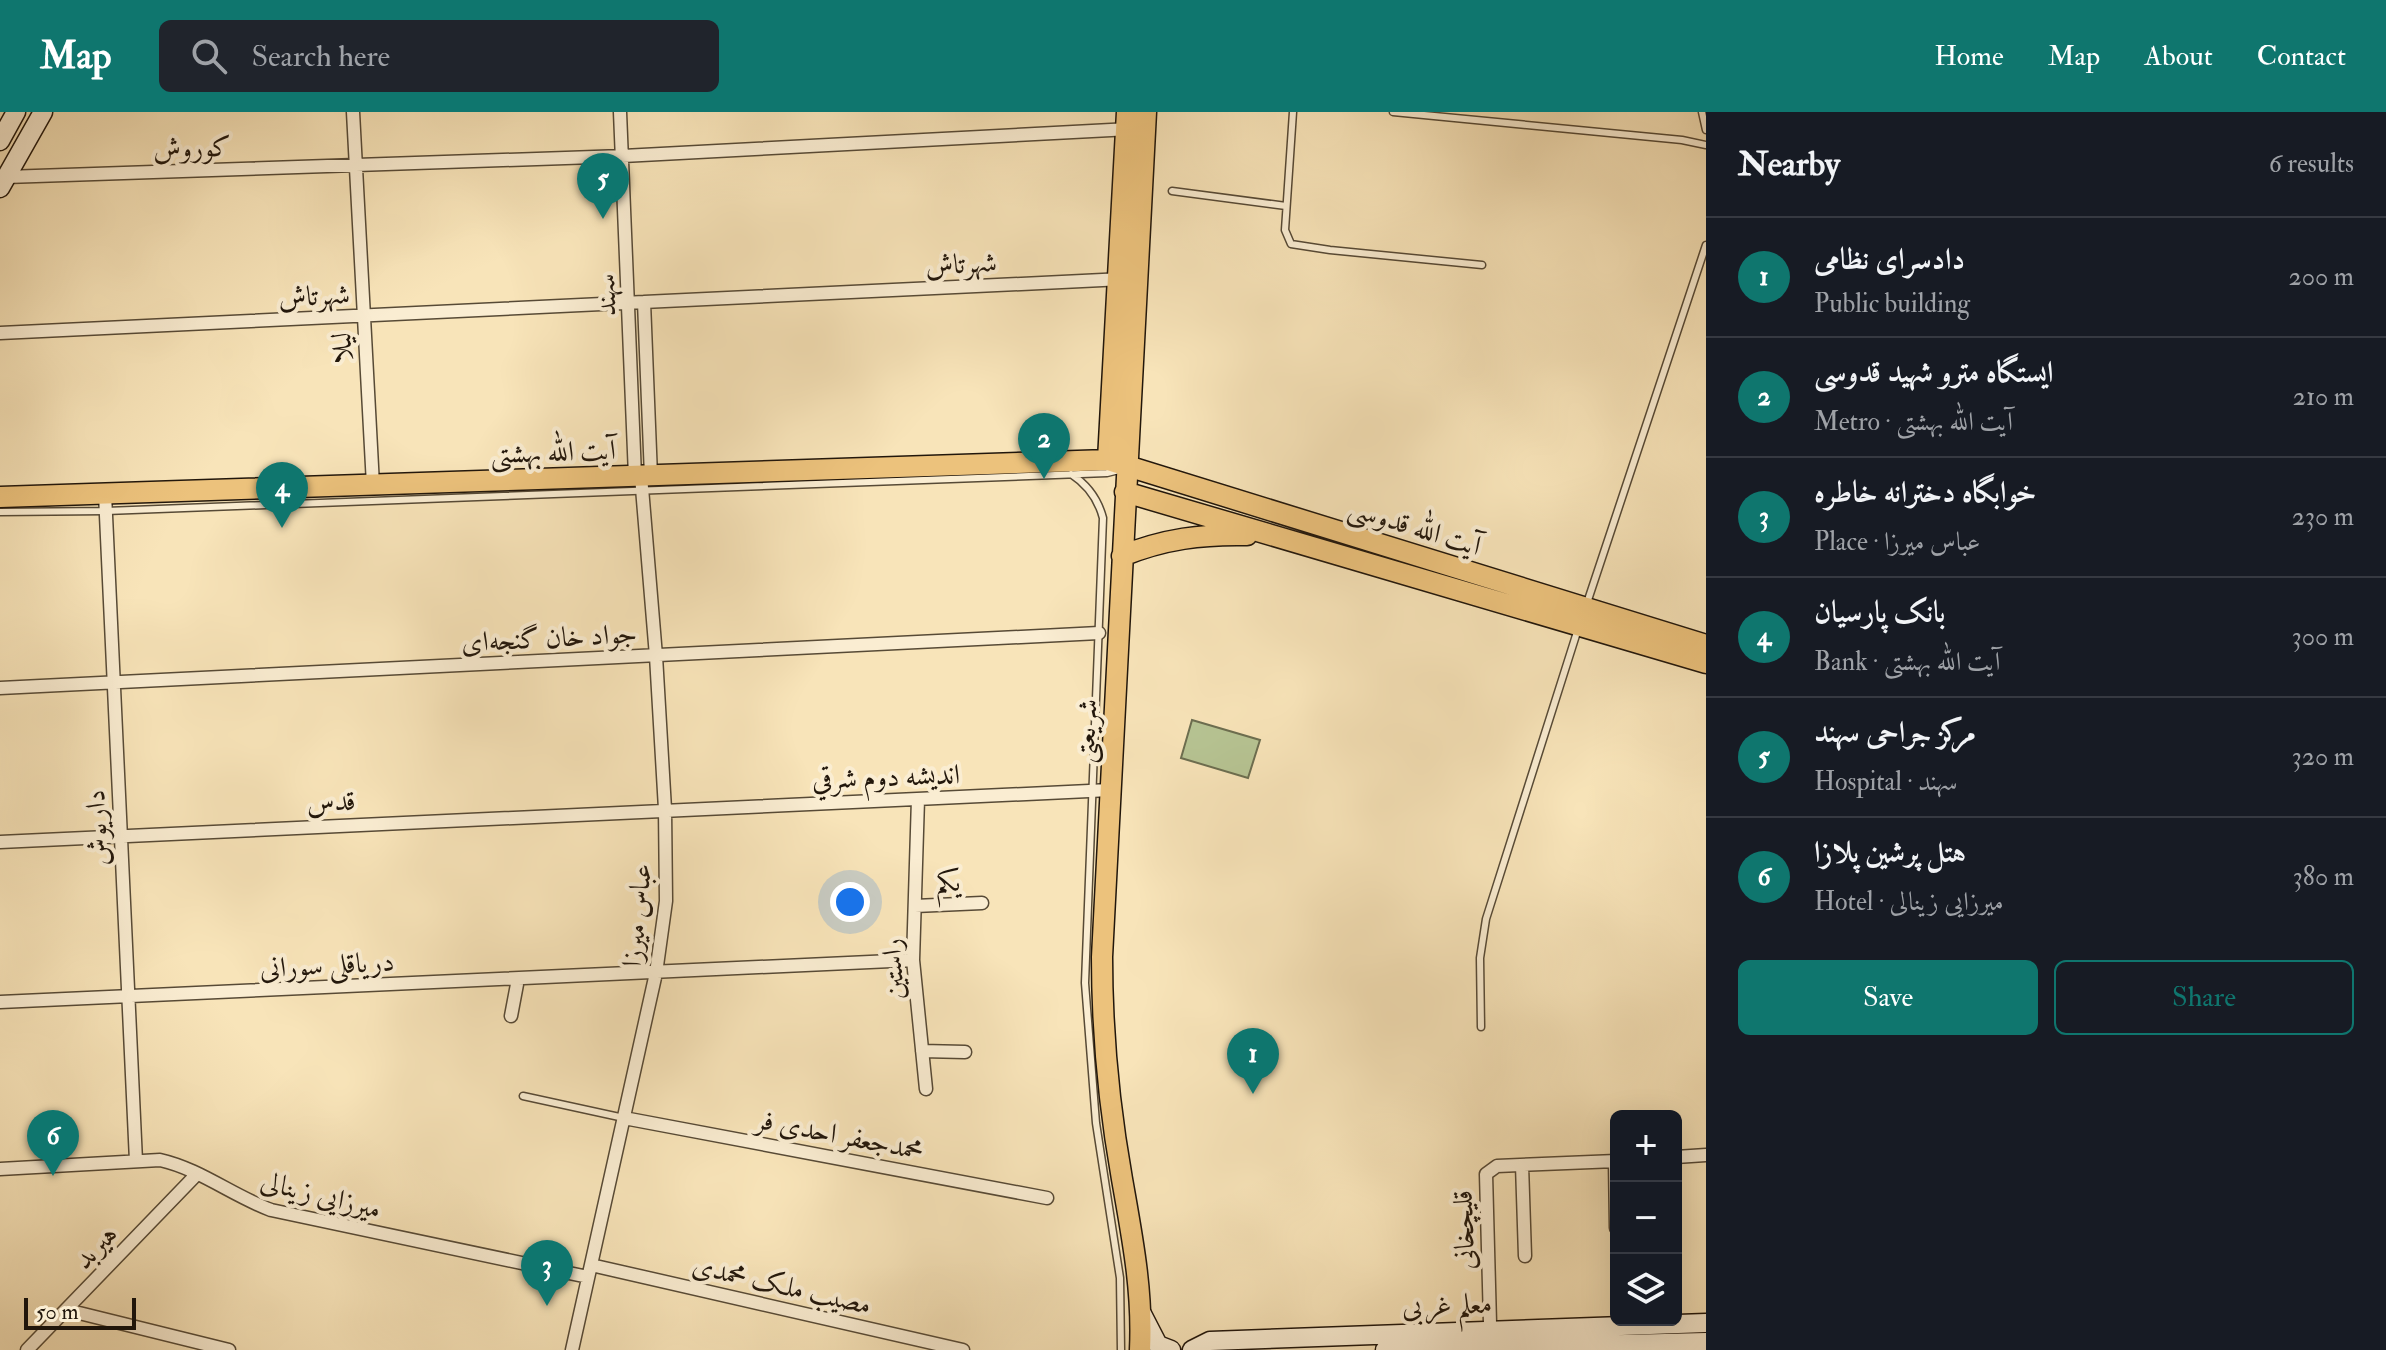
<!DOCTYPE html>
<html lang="en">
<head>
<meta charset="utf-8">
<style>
  body { margin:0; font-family:"IM FELL Double Pica",Amiri,serif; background:#20242c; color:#f1f3f6 }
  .controls { position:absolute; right:24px; bottom:24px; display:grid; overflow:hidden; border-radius:12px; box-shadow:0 8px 32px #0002 }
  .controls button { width:72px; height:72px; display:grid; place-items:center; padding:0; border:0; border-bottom:2px solid #363941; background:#171b24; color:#f1f3f6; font:40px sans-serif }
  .scale { position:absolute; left:24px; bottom:20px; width:112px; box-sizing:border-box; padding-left:8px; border:4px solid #21160b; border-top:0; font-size:22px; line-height:28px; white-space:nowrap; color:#21160b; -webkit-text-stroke:6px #faedd2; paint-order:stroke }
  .you { position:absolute; left:850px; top:790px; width:28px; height:28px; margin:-20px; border:6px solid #fff; border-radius:50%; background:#1a73e8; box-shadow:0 0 0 12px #1a73e833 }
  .badge { display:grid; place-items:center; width:52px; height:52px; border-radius:50%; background:#0f766e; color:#fff; font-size:26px; font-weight:700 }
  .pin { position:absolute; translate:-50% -66px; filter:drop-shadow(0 2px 4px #0008) }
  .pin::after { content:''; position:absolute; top:42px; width:28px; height:24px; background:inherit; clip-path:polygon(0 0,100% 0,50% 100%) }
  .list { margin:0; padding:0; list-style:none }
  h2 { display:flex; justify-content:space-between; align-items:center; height:104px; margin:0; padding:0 32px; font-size:34px }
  h2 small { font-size:26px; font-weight:400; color:#9ea1a6 }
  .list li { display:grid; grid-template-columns:52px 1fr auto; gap:24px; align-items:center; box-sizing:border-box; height:120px; padding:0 32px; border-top:2px solid #363941 }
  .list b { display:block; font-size:30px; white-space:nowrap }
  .list p { margin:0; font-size:26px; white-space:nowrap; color:#9ea1a6 }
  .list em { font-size:26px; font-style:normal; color:#9ea1a6 }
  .actions { display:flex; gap:16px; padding:24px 32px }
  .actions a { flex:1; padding:18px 0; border:2px solid #0f766e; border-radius:12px; text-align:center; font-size:28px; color:#0f766e }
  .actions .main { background:#0f766e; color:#fff }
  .icon { flex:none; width:44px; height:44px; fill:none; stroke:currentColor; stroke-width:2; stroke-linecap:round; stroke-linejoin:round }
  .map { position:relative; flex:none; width:1706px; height:1238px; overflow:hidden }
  header { display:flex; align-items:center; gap:48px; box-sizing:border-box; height:112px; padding:0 40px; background:#0f766e; color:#fff }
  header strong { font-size:38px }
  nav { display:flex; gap:44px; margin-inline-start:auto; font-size:28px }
  .search { width:560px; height:72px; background:#20242c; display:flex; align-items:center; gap:20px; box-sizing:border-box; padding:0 28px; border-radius:12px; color:#9ea1a6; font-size:30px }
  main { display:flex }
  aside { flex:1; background:#171b24 }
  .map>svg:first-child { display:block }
</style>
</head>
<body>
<header>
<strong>Map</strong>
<div class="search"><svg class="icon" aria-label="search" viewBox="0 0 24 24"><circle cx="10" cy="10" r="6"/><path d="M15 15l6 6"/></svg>Search here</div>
<nav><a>Home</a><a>Map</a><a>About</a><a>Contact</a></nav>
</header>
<main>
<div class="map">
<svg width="1706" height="1238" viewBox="0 0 1706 1238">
  <rect width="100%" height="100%" fill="#f8e4b9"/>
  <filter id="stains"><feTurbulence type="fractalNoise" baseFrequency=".0025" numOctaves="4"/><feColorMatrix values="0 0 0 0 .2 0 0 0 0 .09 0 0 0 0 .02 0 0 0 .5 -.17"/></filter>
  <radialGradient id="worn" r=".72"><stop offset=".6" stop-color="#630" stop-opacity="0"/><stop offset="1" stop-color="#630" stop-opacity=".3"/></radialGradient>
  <path fill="#b7c594" stroke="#6c6e50" stroke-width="2" d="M 1192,608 L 1260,628 L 1248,666 L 1181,646 Z"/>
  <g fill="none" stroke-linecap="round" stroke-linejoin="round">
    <defs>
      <path id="service" d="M 1293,0 L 1285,118 L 1291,132 L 1330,138 L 1482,153
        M 1393,0 L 1682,28 L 1706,33
        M 1702,0 L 1706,18
        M 1172,79 L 1286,94
        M 1071,362 C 1088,373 1098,387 1103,406 L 1085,871 L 1096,1011 L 1120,1166 L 1121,1238
        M 0,400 L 106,399 L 1107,361 L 1119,358
        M 1586,494 L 1706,133
        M 1481,915 L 1480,846 L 1486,807 L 1578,517
        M 523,984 L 624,1006"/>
      <path id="minor" d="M 353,0 L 373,373
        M 620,0 L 635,364
        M 6,65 L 623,44 L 1130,17
        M 644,190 L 651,364
        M 0,221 L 1123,167
        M 105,382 L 136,1049
        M 0,576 L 1099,521
        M 918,687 L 913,848 L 926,977
        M 0,730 L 1110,678
        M 915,794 L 982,791
        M 0,890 L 913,848
        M 511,904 L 518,867
        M 922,939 L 965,940
        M 624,1006 L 1047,1086
        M 1676,1045 L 1706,1043
        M 1615,1049 L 1616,1116
        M 1522,1053 L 1525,1144
        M 0,1057 L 160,1048 C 200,1057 233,1084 271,1098 L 588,1165
        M 591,1153 L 963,1238
        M 67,1198 L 229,1238
        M 1490,1211 L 1486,1062 L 1497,1054 L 1616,1049
        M 27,1238 L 197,1062
        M 572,1238 L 656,861 L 666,789 L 665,697 L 656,544 L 641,364"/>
      <path id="secondary" d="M 0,29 L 16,0
        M 0,76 L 43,0
        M 1142,1202 L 1158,1233 L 1171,1238
        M 1192,1238 L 1210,1229 L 1706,1211
        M 1385,1238 L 1706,1230"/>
      <path id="primary" d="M 1108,348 L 1127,0
        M 1125,380 L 1706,551
        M 0,385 L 1108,348 L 1706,533
        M 1122,444 C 1164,427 1202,422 1247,423
        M 1140,1238 C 1143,1179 1132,1124 1122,1067 C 1109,994 1102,919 1102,845 L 1146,0"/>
    </defs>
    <use href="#service" stroke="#574a36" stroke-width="9"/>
    <use href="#minor" stroke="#574a36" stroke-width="15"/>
    <use href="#secondary" stroke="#21160b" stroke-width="21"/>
    <use href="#primary" stroke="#21160b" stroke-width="23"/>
    <use href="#service" stroke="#faedd2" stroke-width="6"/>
    <use href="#minor" stroke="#faedd2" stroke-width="12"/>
    <use href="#secondary" stroke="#faedd2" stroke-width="18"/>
    <use href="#primary" stroke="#ecc27c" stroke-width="20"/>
  </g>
  <g text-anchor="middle" stroke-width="8" stroke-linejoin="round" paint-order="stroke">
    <g font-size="28" fill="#21160b" stroke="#faedd2">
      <text transform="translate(192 35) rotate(-2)" y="10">کوروش</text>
      <text transform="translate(961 151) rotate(-3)" y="10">شهرتاش</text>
      <text transform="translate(314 183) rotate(-3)" y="10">شهرتاش</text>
      <text transform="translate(605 183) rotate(-92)" y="10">سهند</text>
      <text transform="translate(341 236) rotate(-93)" y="10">لیلا</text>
      <text transform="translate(553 339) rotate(-2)" y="10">آیت الله بهشتی</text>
      <text transform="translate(1415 414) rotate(17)" y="10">آیت الله قدوسی</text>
      <text transform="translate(549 525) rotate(-3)" y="10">جواد خان گنجه‌ای</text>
      <text transform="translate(1085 619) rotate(-87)" y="10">شریعتی</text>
      <text transform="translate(886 664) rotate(-2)" y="10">انديشه دوم شرقي</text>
      <text transform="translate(331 689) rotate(-3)" y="10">قدس</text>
      <text transform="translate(96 716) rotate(-93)" y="10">داریوش</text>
      <text transform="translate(948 769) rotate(-2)" y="10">یکم</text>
      <text transform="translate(636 803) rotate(-84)" y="10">عباس میرزا</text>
      <text transform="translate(327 852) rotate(-3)" y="10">دریاقلی سورانی</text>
      <text transform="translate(892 857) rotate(-93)" y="10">راستین</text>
      <text transform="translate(840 1022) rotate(11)" y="10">محمدجعفر احدی فر</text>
      <text transform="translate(321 1082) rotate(14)" y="10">میرزایی زینالی</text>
      <text transform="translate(1463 1118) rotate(-92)" y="10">قلیچخانی</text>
      <text transform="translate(95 1134) rotate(-46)" y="10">هیربد</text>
      <text transform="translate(782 1172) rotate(13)" y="10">مصیب ملک محمدی</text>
      <text transform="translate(1447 1192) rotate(-2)" y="10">معلم غربی</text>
    </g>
  </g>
  <rect width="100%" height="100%" filter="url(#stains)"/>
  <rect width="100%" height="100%" fill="url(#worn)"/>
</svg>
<div class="controls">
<button>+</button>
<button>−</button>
<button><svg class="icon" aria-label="layers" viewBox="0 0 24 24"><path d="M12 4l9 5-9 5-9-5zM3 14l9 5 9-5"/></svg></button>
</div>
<div class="scale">50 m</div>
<div class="you"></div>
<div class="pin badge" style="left:1253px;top:982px">1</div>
<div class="pin badge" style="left:1044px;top:367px">2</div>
<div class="pin badge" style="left:547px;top:1194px">3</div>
<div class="pin badge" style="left:282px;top:416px">4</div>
<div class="pin badge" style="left:603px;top:107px">5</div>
<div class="pin badge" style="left:53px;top:1064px">6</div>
</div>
<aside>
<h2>Nearby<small>6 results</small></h2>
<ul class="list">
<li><span class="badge">1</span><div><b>دادسرای نظامی</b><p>Public building</p></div><em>200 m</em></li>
<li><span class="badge">2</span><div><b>ایستگاه مترو شهید قدوسی</b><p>Metro · آیت الله بهشتی</p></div><em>210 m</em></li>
<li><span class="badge">3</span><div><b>خوابگاه دخترانه خاطره</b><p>Place · عباس میرزا</p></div><em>230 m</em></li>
<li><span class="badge">4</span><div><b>بانک پارسیان</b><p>Bank · آیت الله بهشتی</p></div><em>300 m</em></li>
<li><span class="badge">5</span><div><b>مرکز جراحی سهند</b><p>Hospital · سهند</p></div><em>320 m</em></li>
<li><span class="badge">6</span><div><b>هتل پرشین پلازا</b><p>Hotel · میرزایی زینالی</p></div><em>380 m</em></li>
</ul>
<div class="actions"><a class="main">Save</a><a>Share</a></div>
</aside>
</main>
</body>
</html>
